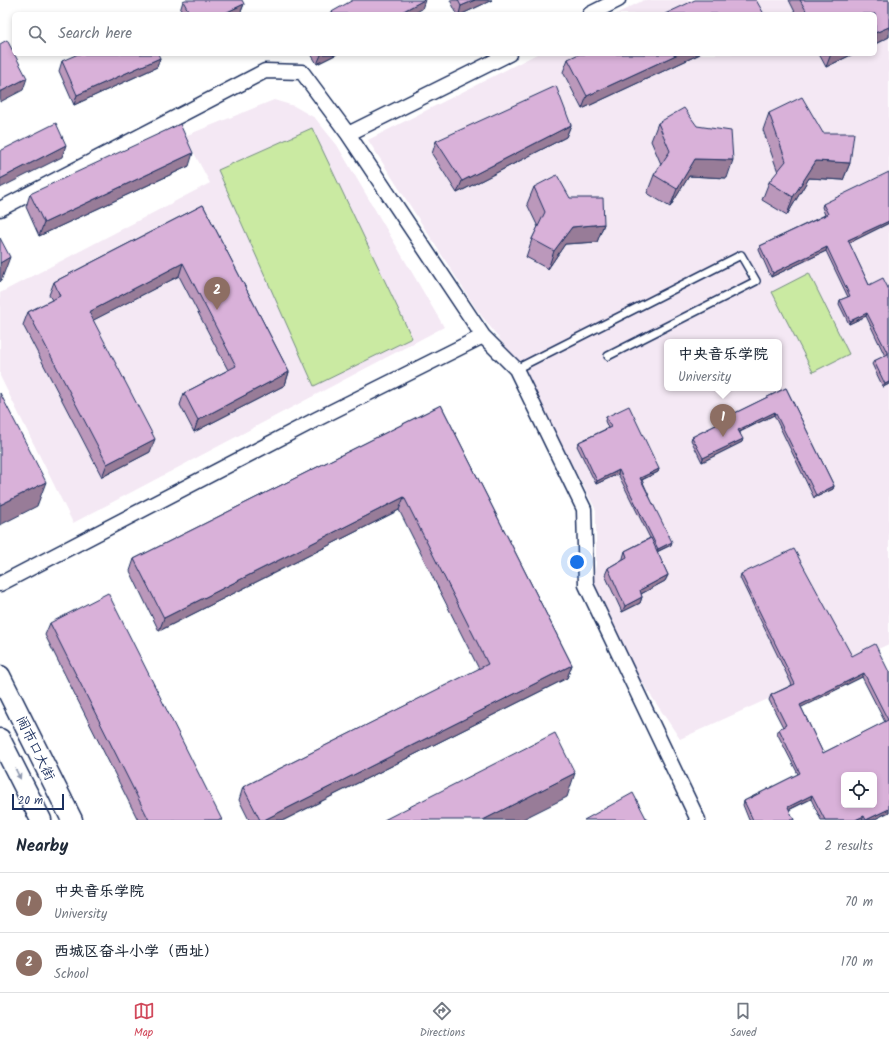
<!DOCTYPE html>
<html lang="en">
<head>
<meta charset="utf-8">
<style>
  body { margin:0; font-family:Kalam,"LXGW WenKai TC",sans-serif; background:#f6f6f7; color:#1f2937 }
  .controls { position:absolute; right:12px; bottom:12px; display:grid; overflow:hidden; border-radius:6px; box-shadow:0 2px 6px #0003 }
  .controls button { width:36px; height:36px; display:grid; place-items:center; padding:0; border:0; border-bottom:1px solid #e0e1e3; background:#fff; color:#1f2937; font:20px sans-serif }
  .scale { position:absolute; left:12px; bottom:10px; width:52px; box-sizing:border-box; padding-left:4px; border:2px solid #1b2f5e; border-top:0; font-size:11px; line-height:14px; white-space:nowrap; color:#1b2f5e; -webkit-text-stroke:3px #fff; paint-order:stroke }
  .you { position:absolute; left:577px; top:562px; width:14px; height:14px; margin:-10px; border:3px solid #fff; border-radius:50%; background:#1a73e8; box-shadow:0 0 0 6px #1a73e833 }
  .badge { display:grid; place-items:center; width:26px; height:26px; border-radius:50%; background:#d1495b; color:#fff; font-size:13px; font-weight:700 }
  .pin { position:absolute; translate:-50% -33px; filter:drop-shadow(0 1px 2px #0008) }
  .pin::after { content:''; position:absolute; top:21px; width:14px; height:12px; background:inherit; clip-path:polygon(0 0,100% 0,50% 100%) }
  .popup { position:absolute; left:664px; top:339px; width:118px; height:52px; box-sizing:border-box; display:grid; place-content:center; border-radius:6px; background:#fff; filter:drop-shadow(0 1px 3px #0005); font-size:13px; white-space:nowrap; color:#747a83 }
  .popup b { font-size:15px; color:#1f2937 }
  .popup::after { content:''; position:absolute; left:50%; top:100%; margin-left:-8px; border:8px solid transparent; border-top-color:#fff }
  .list { margin:0; padding:0; list-style:none }
  h2 { display:flex; justify-content:space-between; align-items:center; height:52px; margin:0; padding:0 16px; font-size:17px }
  h2 small { font-size:13px; font-weight:400; color:#747a83 }
  .list li { display:grid; grid-template-columns:26px 1fr auto; gap:12px; align-items:center; box-sizing:border-box; height:60px; padding:0 16px; border-top:1px solid #e0e1e3 }
  .list b { display:block; font-size:15px; white-space:nowrap }
  .list p { margin:0; font-size:13px; white-space:nowrap; color:#747a83 }
  .list em { font-size:13px; font-style:normal; color:#747a83 }
  .icon { flex:none; width:22px; height:22px; fill:none; stroke:currentColor; stroke-width:2; stroke-linecap:round; stroke-linejoin:round }
  .map { position:relative; flex:none; width:889px; height:820px; overflow:hidden }
  .search { position:absolute; background:#fff; box-shadow:0 2px 6px #0003; left:12px; right:12px; top:12px; height:44px; display:flex; align-items:center; gap:10px; box-sizing:border-box; padding:0 14px; border-radius:6px; color:#747a83; font-size:15px }
  .sheet { height:172px; background:#fff }
  nav { display:flex; justify-content:space-around; align-items:center; box-sizing:border-box; height:56px; border-top:1px solid #e0e1e3; background:#fff; font-size:11px; color:#747a83 }
  nav a { display:grid; justify-items:center; gap:2px }
  nav .on { color:#d1495b }
  .map>svg:first-child { display:block }
</style>
</head>
<body>
<div class="map">
<svg width="889" height="820" viewBox="0 0 889 820">
  <rect width="100%" height="100%" fill="#fff"/>
  <filter id="ink" filterUnits="userSpaceOnUse"><feTurbulence type="fractalNoise" baseFrequency=".025" numOctaves="2"/><feDisplacementMap in="SourceGraphic" scale="8" xChannelSelector="R" yChannelSelector="G"/><feConvolveMatrix kernelMatrix="1 2 1 2 8 2 1 2 1" color-interpolation-filters="sRGB"/></filter>
  <g filter="url(#ink)">
    <path fill="#f4e8f4" fill-rule="evenodd" d="M 644,0 L 889,0 L 889,644 L 680,739 L 631,666 L 593,583 L 596,563 L 596,510 L 519,364 L 477,310 L 368,140 L 537,54 L 875,54 L 875,14 L 616,14 ZM 667,342 L 779,342 L 779,388 L 667,388 Z
      M 274,100 L 294,106 L 315,118 L 337,145 L 444,327 L 73,523 L 0,376 L 0,293 L 210,183 L 185,136 Z"/>
    <path fill="#caeaa2" stroke="#728c80" d="M 312,128 L 412,338 L 314,386 L 218,170 Z
      M 809,273 L 849,354 L 813,372 L 772,292 Z"/>
    <g fill="none" stroke-linecap="round" stroke-linejoin="round">
      <defs>
        <path id="service" d="M 516,369 L 741,255 L 756,281 L 608,356"/>
        <path id="minor" d="M 590,14 L 618,0
          M 348,134 L 509,54
          M 0,209 L 265,71 L 302,72 L 348,134 L 483,336 L 516,369 L 584,509 L 586,585 L 698,820
          M 0,584 L 317,419 L 483,336"/>
        <path id="secondary" d="M 0,676 L 72,820
          M 0,739 L 41,820"/>
      </defs>
      <use href="#service" stroke="#1b2f5e" stroke-width="10"/>
      <use href="#minor" stroke="#1b2f5e" stroke-width="17"/>
      <use href="#secondary" stroke="#1b2f5e" stroke-width="23"/>
      <use href="#service" stroke="#fff" stroke-width="7"/>
      <use href="#minor" stroke="#fff" stroke-width="14"/>
      <use href="#secondary" stroke="#fff" stroke-width="20"/>
    </g>
    <path fill="#bb98bb" stroke="#1b2f5e" fill-rule="evenodd" d="M 450,0 L 492,0 L 462,14 L 457,14 Z
      M 789,0 L 889,0 L 889,37 L 875,44 L 875,14 L 796,14 Z
      M 183,1 L 244,4 L 240,14 L 181,14 L 180,11 Z
      M 311,54 L 337,54 L 317,64 Z
      M 700,54 L 582,109 L 563,72 L 568,59 Z
      M 819,54 L 853,54 L 826,67 Z
      M 160,58 L 157,67 L 74,105 L 59,71 L 62,61 Z
      M 769,113 L 823,133 L 850,163 L 843,180 L 809,178 L 787,215 L 762,200 L 769,182 L 778,172 L 763,130 Z
      M 658,123 L 727,178 L 689,176 L 670,207 L 647,193 L 654,175 L 661,164 L 651,141 Z
      M 571,125 L 566,137 L 457,193 L 432,154 L 436,141 Z
      M 189,166 L 39,236 L 26,207 L 30,194 Z
      M 534,187 L 570,198 L 604,224 L 597,242 L 565,244 L 548,269 L 526,257 L 532,239 L 538,227 L 527,204 Z
      M 823,204 L 889,223 L 849,243 L 869,285 L 889,290 L 889,384 L 883,387 L 872,364 L 874,361 L 885,356 L 866,316 L 849,324 L 839,304 L 840,300 L 848,297 L 826,251 L 771,277 L 759,250 L 760,246 L 825,215 L 822,207 Z
      M 203,205 L 289,372 L 285,385 L 194,432 L 180,405 L 184,393 L 228,370 L 179,276 L 93,320 L 150,452 L 102,477 L 23,325 L 28,312 L 52,300 L 49,295 L 54,282 Z
      M 786,388 L 834,486 L 833,489 L 814,498 L 774,415 L 740,432 L 742,442 L 702,462 L 691,440 L 692,437 L 730,418 L 731,415 Z
      M 441,405 L 572,665 L 567,678 L 284,820 L 249,820 L 239,800 L 243,787 L 479,669 L 399,510 L 159,631 L 130,571 L 134,559 Z
      M 606,417 L 659,469 L 658,472 L 642,480 L 671,545 L 657,552 L 668,575 L 665,581 L 641,594 L 642,597 L 640,603 L 622,612 L 605,575 L 608,568 L 623,559 L 623,558 L 625,551 L 650,538 L 618,474 L 596,484 L 577,446 L 579,442 L 608,428 L 605,421 Z
      M 741,574 L 852,656 L 889,672 L 889,812 L 873,820 L 821,820 L 811,799 L 789,810 L 794,820 L 749,820 L 743,805 L 744,801 L 798,774 L 777,733 L 779,729 L 783,727 L 769,700 L 771,695 L 792,685 L 740,578 ZM 862,677 L 885,722 L 823,753 L 801,707 Z
      M 50,623 L 222,820 L 138,820 L 45,635 Z"/>
    <path fill="#987c98" stroke="#1b2f5e" d="M 424,0 L 425,0 L 422,9 L 413,14 L 398,14 Z
      M 475,0 L 492,0 L 462,14 L 459,14 L 461,6 Z
      M 244,4 L 240,14 L 223,14 Z
      M 889,27 L 889,37 L 875,44 L 875,33 Z
      M 322,54 L 337,54 L 317,64 L 321,55 Z
      M 678,54 L 700,54 L 582,109 L 587,96 Z
      M 831,54 L 853,54 L 826,67 Z
      M 160,58 L 157,67 L 74,105 L 77,95 Z
      M 27,78 L 23,90 L 0,102 L 0,92 Z
      M 571,125 L 566,137 L 457,193 L 462,181 Z
      M 66,145 L 62,157 L 0,188 L 0,179 Z
      M 193,153 L 189,166 L 39,236 L 44,223 Z
      M 695,159 L 733,160 L 727,178 L 689,176 L 670,207 L 677,189 Z
      M 816,161 L 850,163 L 843,180 L 809,178 L 787,215 L 793,197 Z
      M 889,221 L 889,223 L 847,244 L 848,240 Z
      M 604,224 L 597,242 L 565,244 L 548,269 L 554,251 L 572,227 Z
      M 827,247 L 826,251 L 771,277 L 773,273 Z
      M 10,257 L 1,281 L 0,282 L 0,263 Z
      M 183,263 L 179,276 L 84,325 L 89,312 Z
      M 867,313 L 866,316 L 849,324 L 850,321 Z
      M 289,372 L 285,385 L 194,432 L 198,420 Z
      M 889,382 L 889,384 L 883,387 L 885,384 Z
      M 775,412 L 774,415 L 737,433 L 738,430 Z
      M 155,439 L 150,452 L 102,477 L 107,464 Z
      M 743,439 L 742,442 L 702,462 L 703,458 Z
      M 659,469 L 658,472 L 639,481 L 640,478 Z
      M 619,470 L 618,474 L 596,484 L 597,481 Z
      M 46,482 L 37,506 L 0,525 L 0,505 Z
      M 834,486 L 833,489 L 814,498 L 816,495 Z
      M 404,497 L 399,510 L 159,631 L 164,618 Z
      M 672,542 L 671,545 L 656,552 L 658,549 Z
      M 668,575 L 665,581 L 637,596 L 640,590 Z
      M 642,597 L 640,603 L 622,612 L 625,606 Z
      M 572,665 L 567,678 L 284,820 L 264,820 Z
      M 864,673 L 862,677 L 798,709 L 800,705 Z
      M 575,773 L 567,797 L 521,820 L 483,820 Z
      M 812,795 L 811,799 L 786,811 L 788,807 Z
      M 889,809 L 889,812 L 873,820 L 866,820 Z
      M 864,816 L 862,820 L 855,820 Z"/>
    <path fill="#d9b1d9" stroke="#1b2f5e" fill-rule="evenodd" d="M 185,0 L 242,0 L 244,4 L 223,14 L 190,14 L 183,1 Z
      M 353,0 L 424,0 L 398,14 L 328,14 Z
      M 458,0 L 475,0 L 461,6 Z
      M 695,0 L 756,0 L 764,14 L 665,14 Z
      M 800,0 L 889,0 L 889,27 L 875,33 L 875,14 L 808,14 Z
      M 7,40 L 27,78 L 0,92 L 0,44 Z
      M 78,54 L 158,54 L 160,58 L 77,95 L 62,61 Z
      M 579,54 L 678,54 L 587,96 L 568,59 Z
      M 556,86 L 571,125 L 462,181 L 436,141 Z
      M 802,97 L 823,133 L 854,133 L 850,163 L 816,161 L 793,197 L 769,182 L 786,161 L 769,113 Z
      M 684,108 L 697,126 L 731,131 L 733,160 L 695,159 L 677,189 L 654,175 L 670,151 L 658,123 Z
      M 56,123 L 66,145 L 0,179 L 0,151 Z
      M 180,124 L 193,153 L 44,223 L 30,194 Z
      M 889,172 L 889,221 L 848,240 L 869,285 L 883,278 L 889,290 L 889,382 L 885,384 L 874,361 L 888,354 L 867,313 L 850,321 L 840,300 L 850,296 L 827,247 L 773,273 L 760,246 L 828,214 L 823,204 Z
      M 557,175 L 570,198 L 603,198 L 604,224 L 572,227 L 554,251 L 532,239 L 545,212 L 534,187 Z
      M 203,205 L 289,372 L 198,420 L 184,393 L 236,366 L 183,263 L 89,312 L 155,439 L 107,464 L 28,312 L 60,296 L 54,282 Z
      M 0,238 L 10,257 L 0,263 Z
      M 786,388 L 834,486 L 816,495 L 775,412 L 738,430 L 743,439 L 703,458 L 692,437 L 732,417 L 731,415 Z
      M 0,393 L 46,482 L 0,505 Z
      M 441,405 L 572,665 L 264,820 L 260,820 L 243,787 L 488,664 L 404,497 L 164,618 L 134,559 Z
      M 629,406 L 659,469 L 640,478 L 672,542 L 658,549 L 619,470 L 597,481 L 579,442 L 611,427 L 606,417 Z
      M 651,538 L 668,575 L 640,590 L 642,597 L 625,606 L 608,568 L 627,557 L 625,551 Z
      M 794,549 L 852,656 L 875,644 L 889,672 L 889,809 L 866,820 L 864,816 L 855,820 L 825,820 L 812,795 L 788,807 L 794,820 L 753,820 L 744,801 L 800,773 L 779,729 L 786,725 L 771,695 L 795,684 L 741,574 ZM 864,673 L 888,720 L 823,753 L 800,705 ZM 844,775 L 874,775 L 874,805 L 844,805 Z
      M 108,593 L 222,820 L 149,820 L 50,623 Z
      M 555,733 L 575,773 L 483,820 L 384,820 Z
      M 633,793 L 647,820 L 584,820 Z"/>
    <defs><path id="oneway-solid" d="M-6-.8H1V-3.2L6.5 0L1 3.2V.8H-6Z"/></defs>
    <use fill="#8d97ae" href="#oneway-solid" transform="translate(18 774) rotate(63)"/>
  </g>
  <g text-anchor="middle" stroke-width="3" stroke-linejoin="round" paint-order="stroke">
    <g font-size="14" fill="#1b2f5e" stroke="#fff">
      <text transform="translate(36 748) rotate(64)" y="5">闹市口大街</text>
    </g>
  </g>
</svg>
<div class="controls">
<button><svg class="icon" aria-label="locate" viewBox="0 0 24 24"><circle cx="12" cy="12" r="6"/><path d="M12 2v4M12 18v4M2 12h4M18 12h4"/></svg></button>
</div>
<div class="scale">20 m</div>
<div class="you"></div>
<div class="pin badge" style="left:723px;top:437px;background:#8d6e63">1</div>
<div class="popup"><b>中央音乐学院</b>University</div>
<div class="pin badge" style="left:217px;top:310px;background:#8d6e63">2</div>
<div class="search"><svg class="icon" aria-label="search" viewBox="0 0 24 24"><circle cx="10" cy="10" r="6"/><path d="M15 15l6 6"/></svg>Search here</div>
</div>
<section class="sheet">
<h2>Nearby<small>2 results</small></h2>
<ul class="list">
<li><span class="badge" style="background:#8d6e63">1</span><div><b>中央音乐学院</b><p>University</p></div><em>70 m</em></li>
<li><span class="badge" style="background:#8d6e63">2</span><div><b>西城区奋斗小学（西址）</b><p>School</p></div><em>170 m</em></li>
</ul>
</section>
<nav>
<a class="on"><svg class="icon" aria-label="map" viewBox="0 0 24 24"><path d="M3 6l6-2 6 2 6-2v14l-6 2-6-2-6 2zM9 4v14M15 6v14"/></svg>Map</a>
<a><svg class="icon" aria-label="directions" viewBox="0 0 24 24"><path d="M12 3l9 9-9 9-9-9zM9 14v-3h6M13 9l2 2-2 2"/></svg>Directions</a>
<a><svg class="icon" aria-label="saved" viewBox="0 0 24 24"><path d="M7 4h10v16l-5-4-5 4z"/></svg>Saved</a>
</nav>
</body>
</html>
